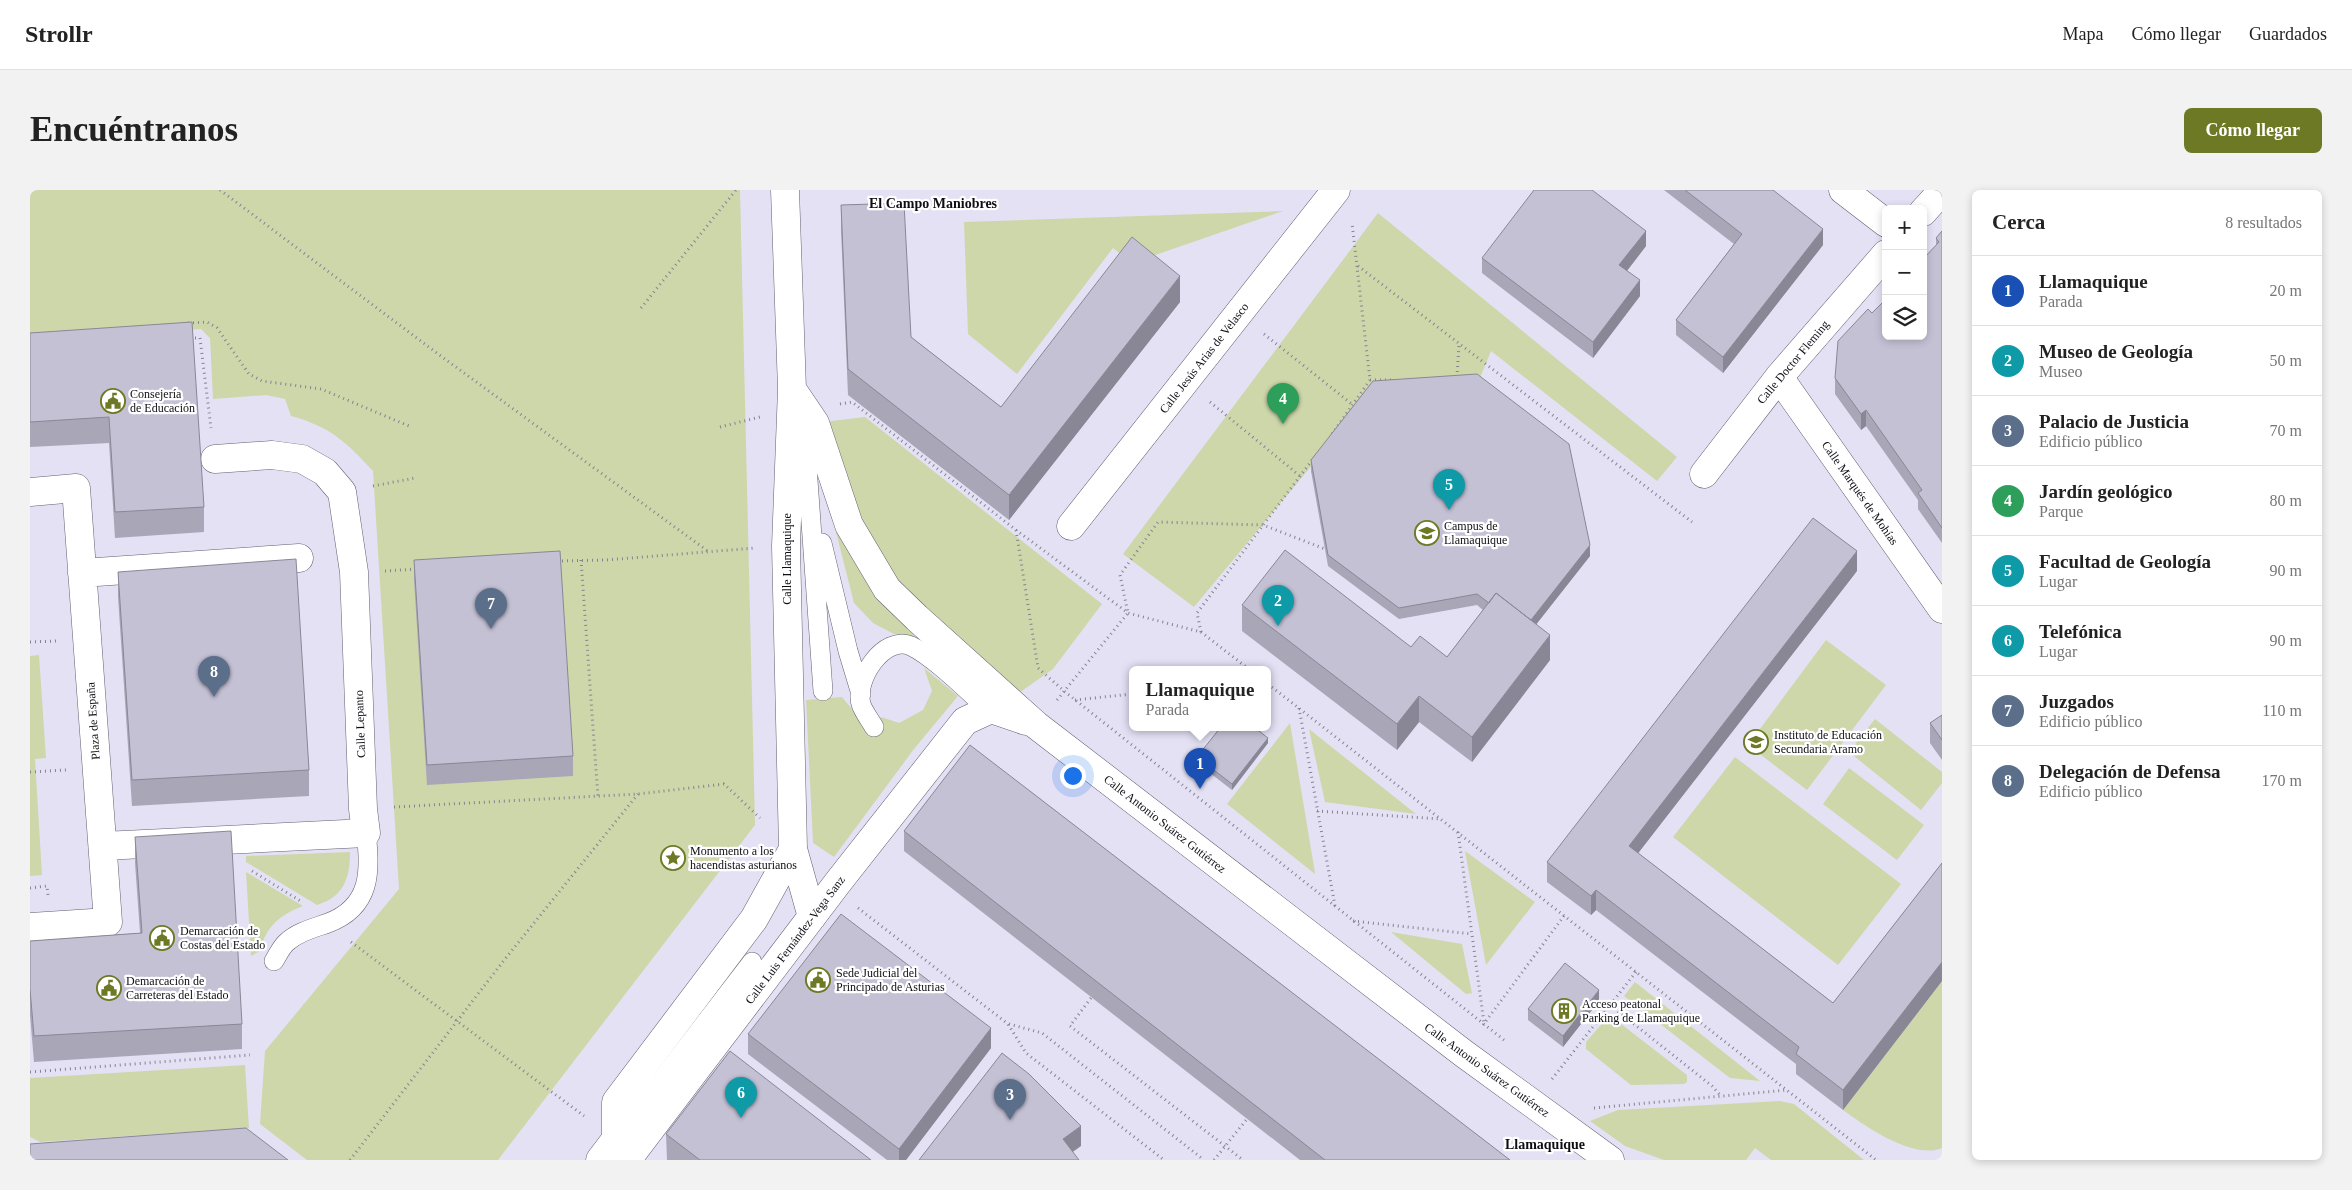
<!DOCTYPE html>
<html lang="es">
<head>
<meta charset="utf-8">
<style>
  body { margin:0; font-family:Georgia,serif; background:#f2f2f2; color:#222 }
  .controls { position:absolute; right:15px; top:15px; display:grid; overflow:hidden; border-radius:8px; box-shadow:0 2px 8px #0003 }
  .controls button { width:45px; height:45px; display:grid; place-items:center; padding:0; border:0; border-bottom:1px solid #e0e0e0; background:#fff; color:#222; font:25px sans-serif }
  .you { position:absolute; left:1042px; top:585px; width:18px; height:18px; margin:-12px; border:4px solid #fff; border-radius:50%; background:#1a73e8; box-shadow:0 0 0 8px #1a73e833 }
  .badge { display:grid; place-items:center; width:32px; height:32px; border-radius:50%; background:#6d7924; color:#fff; font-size:16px; font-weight:700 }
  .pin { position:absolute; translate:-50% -41px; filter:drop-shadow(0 1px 2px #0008) }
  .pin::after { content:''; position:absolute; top:26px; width:18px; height:15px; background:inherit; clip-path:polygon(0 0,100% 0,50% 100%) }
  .popup { position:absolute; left:1099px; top:476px; width:142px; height:65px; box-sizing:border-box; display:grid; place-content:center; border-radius:8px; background:#fff; filter:drop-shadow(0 1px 4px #0005); font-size:16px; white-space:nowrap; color:#767676 }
  .popup b { font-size:19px; color:#222 }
  .popup::after { content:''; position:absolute; left:50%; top:100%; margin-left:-10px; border:10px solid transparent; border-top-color:#fff }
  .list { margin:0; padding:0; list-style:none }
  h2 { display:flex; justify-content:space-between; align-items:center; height:65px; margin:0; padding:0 20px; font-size:21px }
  h2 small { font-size:16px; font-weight:400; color:#767676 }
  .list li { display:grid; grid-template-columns:32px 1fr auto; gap:15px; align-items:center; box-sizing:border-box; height:70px; padding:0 20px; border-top:1px solid #e0e0e0 }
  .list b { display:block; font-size:19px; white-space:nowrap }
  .list p { margin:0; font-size:16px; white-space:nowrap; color:#767676 }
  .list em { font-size:16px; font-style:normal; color:#767676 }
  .icon { flex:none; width:28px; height:28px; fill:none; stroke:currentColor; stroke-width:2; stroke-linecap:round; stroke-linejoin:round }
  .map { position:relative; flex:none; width:1912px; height:970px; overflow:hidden; border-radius:8px }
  header { display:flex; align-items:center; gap:30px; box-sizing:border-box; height:70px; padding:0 25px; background:#fff; border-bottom:1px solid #e0e0e0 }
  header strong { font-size:24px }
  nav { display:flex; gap:28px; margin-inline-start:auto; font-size:18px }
  .intro { display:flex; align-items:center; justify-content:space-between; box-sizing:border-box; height:120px; padding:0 30px }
  h1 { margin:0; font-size:35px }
  .button { padding:12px 22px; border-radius:8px; background:#6d7924; color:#fff; font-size:18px; font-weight:700 }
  main { display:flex; gap:30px; padding:0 30px }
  aside { flex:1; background:#fff; border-radius:8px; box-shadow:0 2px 8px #0003 }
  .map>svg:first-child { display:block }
</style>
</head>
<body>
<header>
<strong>Strollr</strong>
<nav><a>Mapa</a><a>Cómo llegar</a><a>Guardados</a></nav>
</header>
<div class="intro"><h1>Encuéntranos</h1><a class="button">Cómo llegar</a></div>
<main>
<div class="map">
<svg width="1912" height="970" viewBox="0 0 1912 970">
  <rect width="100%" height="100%" fill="#e4e1f5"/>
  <path fill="#ced7aa" d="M 0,0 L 710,0 L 725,635 L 468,970 L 277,970 L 230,934 L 235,861 L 369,699 L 343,281 C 316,252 301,237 261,226 L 255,209 L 236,205 L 183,209 L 180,148 L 171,139 L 0,151 Z
    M 1253,21 L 1102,73 L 1083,58 L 987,184 L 938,144 L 934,32 Z
    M 1348,23 L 1647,267 L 1627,291 L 1461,161 L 1447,195 L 1343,202 L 1164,417 L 1093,364 Z
    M 835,227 L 1072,414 L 1023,479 L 979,510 L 857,399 L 785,233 Z
    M 804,320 L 878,434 L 885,447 L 864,444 L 843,433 L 824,413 L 806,342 Z
    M 1796,450 L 1856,495 L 1777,600 L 1718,555 Z
    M 9,465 L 16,568 L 5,569 L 12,685 L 0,686 L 0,466 Z
    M 894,478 L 928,506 L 884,559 L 804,667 L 783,653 L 776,510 L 812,507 L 826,524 L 839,545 L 851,527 L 869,533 L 893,520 L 902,501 Z
    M 1845,529 L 1912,582 L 1912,593 L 1891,620 L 1819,562 Z
    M 1260,533 L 1285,683 L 1285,684 L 1197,614 Z
    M 1279,539 L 1386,624 L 1295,612 Z
    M 1705,567 L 1871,694 L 1808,775 L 1643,647 Z
    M 1819,578 L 1894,635 L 1867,670 L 1793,614 Z
    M 1435,661 L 1505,712 L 1456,775 Z
    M 320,662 C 320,688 314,707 287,715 L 216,672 L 216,666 Z
    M 216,682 L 273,716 C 250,725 236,736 230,761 L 221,766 Z
    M 1361,742 L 1432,754 L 1442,803 L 1436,804 Z
    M 1912,791 L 1912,958 C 1884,970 1836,937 1813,920 Z
    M 1605,792 L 1730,891 L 1700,888 L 1594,806 Z
    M 1582,827 L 1657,885 L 1657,892 L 1654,894 L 1601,895 L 1556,859 L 1556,852 L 1576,829 Z
    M 215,875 L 219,938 L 10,952 L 0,947 L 0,888 Z
    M 1750,911 L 1764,914 L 1834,970 L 1741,970 L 1725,958 L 1716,970 L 1634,970 L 1595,956 L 1560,931 L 1588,920 Z"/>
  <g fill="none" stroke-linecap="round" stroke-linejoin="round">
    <defs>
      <path id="service" d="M 768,227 L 776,262 L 793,501
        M 792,353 L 818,461 L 831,504
        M 844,537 C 840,530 833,521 831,514 C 824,490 854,444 881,456 C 903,466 940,503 959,520
        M 244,771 C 248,765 251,757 257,752 C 268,742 284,738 298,733 C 341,717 341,681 336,643
        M 586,949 L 722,772"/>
      <path id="minor" d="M 1813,0 L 1856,33
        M 1893,22 L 1912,1
        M 1749,187 L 1912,419
        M 762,199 L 785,233 L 819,335 L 857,399 L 887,428 L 1006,535 L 1433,863 L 1580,970
        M 1674,284 L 1749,187 L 1856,64
        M 0,302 L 46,298 L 78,732 L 0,737
        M 1041,336 L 1306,0
        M 52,383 L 269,368
        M 73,656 L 336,643 L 333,619 L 324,382 L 312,302 L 295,282 L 272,269 L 242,265 L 185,269
        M 763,659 L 782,727
        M 570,970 L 586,949 L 586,912 L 724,729 L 763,659 L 756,356 L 762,199 L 755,0
        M 597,970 L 809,691 L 935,531 L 961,519 L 996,531"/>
    </defs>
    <use href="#service" stroke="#625f70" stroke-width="20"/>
    <use href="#minor" stroke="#625f70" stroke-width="29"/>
    <path stroke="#858391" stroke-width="3" stroke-dasharray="1 4" stroke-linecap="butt" d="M 190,0 L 404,161 L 679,362
      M 1328,76 L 1662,332
      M 611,118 L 706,0
      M 158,133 L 177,132 L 187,138 L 219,184 L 232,191 L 291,199 L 379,236
      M 1234,144 L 1323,215
      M 160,148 L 170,148 L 181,238
      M 1427,187 L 1429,153
      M 1340,190 L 1362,190
      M 1180,212 L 1270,286
      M 810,214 L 822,212 L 986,340 L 1098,423 L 1171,442 L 1220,480
      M 690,237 L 730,227
      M 1302,244 L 1340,190 L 1322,33
      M 343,296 L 385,288
      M 986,340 L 1008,478 L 1034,501 L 1474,850
      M 551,370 L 568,607
      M 527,371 L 576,370 L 725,358
      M 355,381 L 386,379
      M 1171,442 L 1167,423 L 1283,269
      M 0,452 L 26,451
      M 1238,494 L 1846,970
      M 1027,510 L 1098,423 L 1090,385 L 1128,332 L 1233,335 L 1295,359
      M 1045,510 L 1102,504
      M 1269,518 L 1305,716
      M 0,582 L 36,580
      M 364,617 L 608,604 L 694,594 L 730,628
      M 1287,621 L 1411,629
      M 1428,642 L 1454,833
      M 222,681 L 272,712
      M 0,698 L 17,696 L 18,705
      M 828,718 L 978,834 L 996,863 L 1134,970
      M 1323,731 L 1442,744
      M 321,752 L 554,926
      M 1061,808 L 1040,836 L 1213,970
      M 1580,815 L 1682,896 L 1692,907
      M 979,834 L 1012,843 L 1174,970
      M 1453,835 L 1534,726
      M 0,882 L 220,865
      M 1522,889 L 1606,782
      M 1564,918 L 1757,900
      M 320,970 L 475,769 L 608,604
      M 1184,970 L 1217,929"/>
    <use href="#service" stroke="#fff" stroke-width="19"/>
    <use href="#minor" stroke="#fff" stroke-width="28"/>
  </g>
  <path fill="#a9a6b7" d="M 1634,0 L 1743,0 L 1793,55 L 1693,183 L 1646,145 L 1646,130 L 1704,54 Z
    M 811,15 L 881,147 L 971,217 L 1150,112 L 979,330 L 818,205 L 811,40 Z
    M 1912,41 L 1912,353 L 1888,319 L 1888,310 L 1836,236 L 1831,240 L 1805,204 L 1805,188 L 1906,56 L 1906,48 Z
    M 1616,56 L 1597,81 L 1610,106 L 1563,168 L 1452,83 L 1452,68 Z
    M 0,143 L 174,317 L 174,342 L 85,348 L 79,253 L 0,257 Z
    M 1281,270 L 1560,366 L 1506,434 L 1520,470 L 1442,572 L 1389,532 L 1367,560 L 1212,441 L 1212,415 L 1381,457 L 1417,467 L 1453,420 L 1447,415 L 1369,429 L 1298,376 L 1281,281 Z
    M 384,370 L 543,566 L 543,586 L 397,595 L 384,390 Z
    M 1827,381 L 1608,663 L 1803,813 L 1912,673 L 1912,791 L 1813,920 L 1766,884 L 1766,874 L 1566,720 L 1561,725 L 1517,692 L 1517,672 Z
    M 88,382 L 279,580 L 279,606 L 102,616 L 88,407 Z
    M 1912,525 L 1912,570 L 1900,553 L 1900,533 Z
    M 1238,553 L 1202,600 L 1167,573 L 1167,567 Z
    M 874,641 L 1480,970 L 1270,970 L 874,661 Z
    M 105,647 L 212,834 L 212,859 L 4,872 L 0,825 L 0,751 L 110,743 L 105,673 Z
    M 1569,811 L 1533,857 L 1498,830 L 1498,819 Z
    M 718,844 L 961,858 L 876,970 L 857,970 L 718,864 Z
    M 636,944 L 841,970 L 637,970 Z"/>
  <path fill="#898795" d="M 1793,39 L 1793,55 L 1693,183 L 1693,167 Z
    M 1616,41 L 1616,56 L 1589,91 L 1589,75 Z
    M 1150,86 L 1150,112 L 979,330 L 979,305 Z
    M 1610,90 L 1610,106 L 1563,168 L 1563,152 Z
    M 1836,220 L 1836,236 L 1831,240 L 1831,224 Z
    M 1560,355 L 1560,366 L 1494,450 L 1494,439 Z
    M 1827,361 L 1827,381 L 1599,675 L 1599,656 Z
    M 1520,445 L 1520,470 L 1442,572 L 1442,547 Z
    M 1389,506 L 1389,532 L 1367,560 L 1367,534 Z
    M 1238,548 L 1238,553 L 1202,600 L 1202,594 Z
    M 1566,700 L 1566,720 L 1561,725 L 1561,706 Z
    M 1912,772 L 1912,791 L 1813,920 L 1813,900 Z
    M 1569,800 L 1569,811 L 1533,857 L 1533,846 Z
    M 961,838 L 961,858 L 876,970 L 869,970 L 869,959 Z
    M 1051,936 L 1051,956 L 1033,969 L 1033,949 Z"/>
  <path fill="#c4c1d5" stroke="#898795" d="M 1504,0 L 1562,0 L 1616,41 L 1589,75 L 1610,90 L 1563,152 L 1452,68 Z
    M 1655,0 L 1743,0 L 1793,39 L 1693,167 L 1646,130 L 1712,44 Z
    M 874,13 L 881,147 L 971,217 L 1102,47 L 1150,86 L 979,305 L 818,179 L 811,15 Z
    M 1912,41 L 1912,338 L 1888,303 L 1892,300 L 1836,220 L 1831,224 L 1805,188 L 1808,151 L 1838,119 L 1842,123 L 1856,109 L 1856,146 L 1893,146 L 1893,69 L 1909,52 L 1906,48 Z
    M 162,132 L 174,317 L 85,322 L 79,227 L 0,232 L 0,143 Z
    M 1447,184 L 1539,254 L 1560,355 L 1501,430 L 1466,403 L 1459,413 L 1447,404 L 1369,418 L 1298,365 L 1281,270 L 1343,191 Z
    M 1783,328 L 1827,361 L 1599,656 L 1803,813 L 1912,673 L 1912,772 L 1813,900 L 1766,864 L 1769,857 L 1566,700 L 1561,706 L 1517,672 Z
    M 1255,360 L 1381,457 L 1390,446 L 1417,467 L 1466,403 L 1520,445 L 1442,547 L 1389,506 L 1367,534 L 1212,415 Z
    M 530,361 L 543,566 L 397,575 L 384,370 Z
    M 266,369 L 279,580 L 102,590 L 88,382 Z
    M 1912,525 L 1912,550 L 1900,533 Z
    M 1190,538 L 1225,538 L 1238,548 L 1202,594 L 1167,567 Z
    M 940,555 L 1480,970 L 1295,970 L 874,641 Z
    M 201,641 L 212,834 L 4,846 L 0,799 L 0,751 L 112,743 L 105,647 Z
    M 811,724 L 961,838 L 869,959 L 718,844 Z
    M 1535,773 L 1569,800 L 1533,846 L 1498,819 Z
    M 700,861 L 841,970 L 670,970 L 636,944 Z
    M 972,863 L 999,884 L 1051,936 L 1033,949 L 1049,970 L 889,970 Z
    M 216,938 L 258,970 L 0,970 L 0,954 Z"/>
  <defs>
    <symbol id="civic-ring" viewBox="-11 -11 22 22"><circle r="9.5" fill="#fff" stroke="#6d7924" stroke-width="1.5"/><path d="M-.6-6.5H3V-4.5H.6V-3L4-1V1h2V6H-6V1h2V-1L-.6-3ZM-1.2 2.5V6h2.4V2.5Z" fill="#6d7924"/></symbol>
    <symbol id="university-ring" viewBox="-11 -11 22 22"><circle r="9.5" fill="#fff" stroke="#6d7924" stroke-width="1.5"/><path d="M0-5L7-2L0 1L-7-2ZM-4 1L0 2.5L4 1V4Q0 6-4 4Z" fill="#6d7924"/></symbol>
    <symbol id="school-ring" viewBox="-11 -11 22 22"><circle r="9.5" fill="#fff" stroke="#6d7924" stroke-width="1.5"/><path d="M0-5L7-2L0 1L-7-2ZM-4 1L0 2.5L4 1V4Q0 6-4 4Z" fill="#6d7924"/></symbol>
    <symbol id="sight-ring" viewBox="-11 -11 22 22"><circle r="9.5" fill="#fff" stroke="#6d7924" stroke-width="1.5"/><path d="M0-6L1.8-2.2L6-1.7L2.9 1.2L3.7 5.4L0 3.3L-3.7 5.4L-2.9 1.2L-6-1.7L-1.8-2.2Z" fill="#6d7924"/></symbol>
    <symbol id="building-ring" viewBox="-11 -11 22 22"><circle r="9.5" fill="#fff" stroke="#6d7924" stroke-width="1.5"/><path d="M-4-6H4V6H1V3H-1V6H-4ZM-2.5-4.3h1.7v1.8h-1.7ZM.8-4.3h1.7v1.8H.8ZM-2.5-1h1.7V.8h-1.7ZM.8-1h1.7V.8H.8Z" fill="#6d7924"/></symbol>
  </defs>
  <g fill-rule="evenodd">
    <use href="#civic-ring" x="69" y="197" width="28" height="28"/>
    <use href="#university-ring" x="1383" y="329" width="28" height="28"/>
    <use href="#school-ring" x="1712" y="538" width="28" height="28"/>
    <use href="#sight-ring" x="629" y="654" width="28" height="28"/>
    <use href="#civic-ring" x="118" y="734" width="28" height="28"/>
    <use href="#civic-ring" x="774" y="776" width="28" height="28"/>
    <use href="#civic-ring" x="65" y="784" width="28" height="28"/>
    <use href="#building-ring" x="1520" y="807" width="28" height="28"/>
  </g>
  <g text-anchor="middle" stroke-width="4.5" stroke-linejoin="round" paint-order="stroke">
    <g font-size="12" fill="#0e0d13" stroke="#fff">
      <text transform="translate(1174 168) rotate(-52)" y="4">Calle Jesús Arias de Velasco</text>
      <text transform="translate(1763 172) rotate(-50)" y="4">Calle Doctor Fleming</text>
      <text transform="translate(1830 303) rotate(55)" y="4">Calle Marqués de Mohías</text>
      <text transform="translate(757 369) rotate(-90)" y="4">Calle Llamaquique</text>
      <text transform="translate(63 531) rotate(-94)" y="4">Plaza de España</text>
      <text transform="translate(330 534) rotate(-92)" y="4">Calle Lepanto</text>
      <text transform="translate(1135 634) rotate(38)" y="4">Calle Antonio Suárez Gutiérrez</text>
      <text transform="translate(765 750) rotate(-53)" y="4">Calle Luis Fernández-Vega Sanz</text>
      <text transform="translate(1457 880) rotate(36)" y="4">Calle Antonio Suárez Gutiérrez</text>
    </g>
    <g font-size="12" fill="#0e0d13" stroke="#fff" text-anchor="start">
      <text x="100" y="208">Consejería<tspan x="100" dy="14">de Educación</tspan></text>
      <text x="1414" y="340">Campus de<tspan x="1414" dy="14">Llamaquique</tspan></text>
      <text x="1744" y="549">Instituto de Educación<tspan x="1744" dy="14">Secundaria Aramo</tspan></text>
      <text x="660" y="665">Monumento a los<tspan x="660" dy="14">hacendistas asturianos</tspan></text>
      <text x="150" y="745">Demarcación de<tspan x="150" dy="14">Costas del Estado</tspan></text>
      <text x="806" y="787">Sede Judicial del<tspan x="806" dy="14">Principado de Asturias</tspan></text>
      <text x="96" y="795">Demarcación de<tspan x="96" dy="14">Carreteras del Estado</tspan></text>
      <text x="1552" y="818">Acceso peatonal<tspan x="1552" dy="14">Parking de Llamaquique</tspan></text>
    </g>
    <g font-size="14" font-weight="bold" fill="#0e0d13" stroke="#fff">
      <text x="903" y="18">El Campo Maniobres</text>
      <text x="1515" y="959">Llamaquique</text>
    </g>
  </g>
</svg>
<div class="controls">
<button>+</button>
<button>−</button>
<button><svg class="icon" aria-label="layers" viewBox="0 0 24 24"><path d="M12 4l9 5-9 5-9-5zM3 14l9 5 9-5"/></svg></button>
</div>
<div class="you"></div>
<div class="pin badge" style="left:1170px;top:599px;background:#1a4fb4">1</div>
<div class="popup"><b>Llamaquique</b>Parada</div>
<div class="pin badge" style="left:1248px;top:436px;background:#0f9aa8">2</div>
<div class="pin badge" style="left:980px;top:930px;background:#5c6f8a">3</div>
<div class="pin badge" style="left:1253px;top:234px;background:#2e9e5b">4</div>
<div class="pin badge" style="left:1419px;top:320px;background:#0f9aa8">5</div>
<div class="pin badge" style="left:711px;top:928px;background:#0f9aa8">6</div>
<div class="pin badge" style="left:461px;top:439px;background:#5c6f8a">7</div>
<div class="pin badge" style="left:184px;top:507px;background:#5c6f8a">8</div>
</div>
<aside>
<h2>Cerca<small>8 resultados</small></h2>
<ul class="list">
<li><span class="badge" style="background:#1a4fb4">1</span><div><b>Llamaquique</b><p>Parada</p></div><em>20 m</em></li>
<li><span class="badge" style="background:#0f9aa8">2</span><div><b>Museo de Geología</b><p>Museo</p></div><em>50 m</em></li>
<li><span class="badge" style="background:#5c6f8a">3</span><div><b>Palacio de Justicia</b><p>Edificio público</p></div><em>70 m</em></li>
<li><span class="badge" style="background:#2e9e5b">4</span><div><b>Jardín geológico</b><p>Parque</p></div><em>80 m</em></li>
<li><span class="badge" style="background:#0f9aa8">5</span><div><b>Facultad de Geología</b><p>Lugar</p></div><em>90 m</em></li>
<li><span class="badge" style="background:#0f9aa8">6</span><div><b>Telefónica</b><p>Lugar</p></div><em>90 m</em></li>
<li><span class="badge" style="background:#5c6f8a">7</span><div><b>Juzgados</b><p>Edificio público</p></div><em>110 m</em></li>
<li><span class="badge" style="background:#5c6f8a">8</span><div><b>Delegación de Defensa</b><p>Edificio público</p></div><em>170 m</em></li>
</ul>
</aside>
</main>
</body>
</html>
